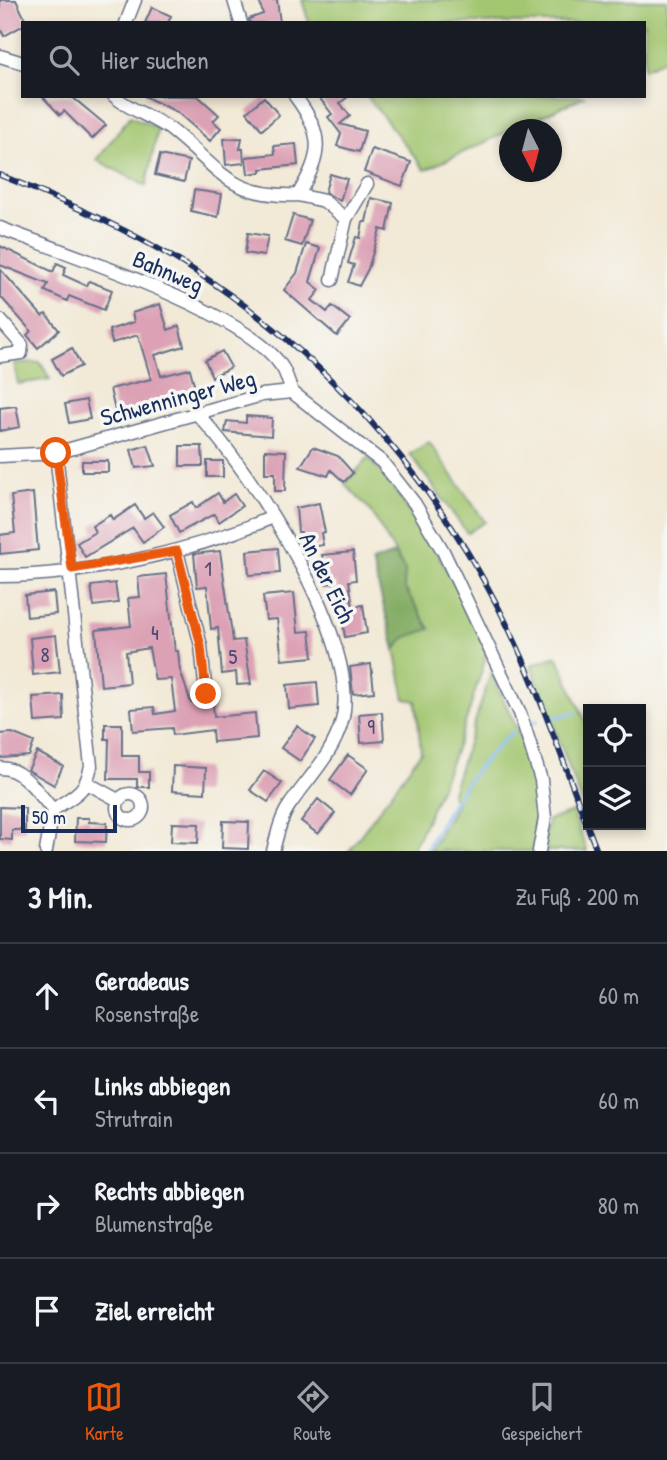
<!DOCTYPE html>
<html lang="de">
<head>
<meta charset="utf-8">
<style>
  body { margin:0; font-family:"Patrick Hand",sans-serif; background:#242831; color:#f1f3f6 }
  .controls { position:absolute; right:21px; bottom:21px; display:grid; overflow:hidden; border-radius:0px; box-shadow:0 4px 10px #0003 }
  .controls button { width:63px; height:63px; display:grid; place-items:center; padding:0; border:0; border-bottom:2px solid #363941; background:#171b24; color:#f1f3f6; font:35px sans-serif }
  .compass { position:absolute; left:499px; top:119px; width:63px; height:63px; border-radius:50%; background:#171b24; box-shadow:0 4px 10px #0003; rotate:174deg }
  .scale { position:absolute; left:21px; bottom:18px; width:96px; box-sizing:border-box; padding-left:7px; border:4px solid #1b2f5e; border-top:0; font-size:19px; line-height:24px; white-space:nowrap; color:#1b2f5e; -webkit-text-stroke:5px #f6f6f2; paint-order:stroke }
  .stop { position:absolute; width:21px; height:21px; margin:-16px; border:5px solid #ea580c; border-radius:50%; background:#fff }
  .stop.end { background:#ea580c; border-color:#fff; box-shadow:0 2px 7px #0008 }
  .list { margin:0; padding:0; list-style:none }
  h2 { display:flex; justify-content:space-between; align-items:center; height:91px; margin:0; padding:0 28px; font-size:30px }
  h2 small { font-size:23px; font-weight:400; color:#9ea1a6 }
  .list li { display:grid; grid-template-columns:46px 1fr auto; gap:21px; align-items:center; box-sizing:border-box; height:105px; padding:0 28px; border-top:2px solid #363941 }
  .list b { display:block; font-size:26px; white-space:nowrap }
  .list p { margin:0; font-size:23px; white-space:nowrap; color:#9ea1a6 }
  .list em { font-size:23px; font-style:normal; color:#9ea1a6 }
  .icon { flex:none; width:38px; height:38px; fill:none; stroke:currentColor; stroke-width:2; stroke-linecap:round; stroke-linejoin:round }
  .map { position:relative; flex:none; width:667px; height:851px; overflow:hidden }
  .search { position:absolute; background:#171b24; box-shadow:0 4px 10px #0003; left:21px; right:21px; top:21px; height:77px; display:flex; align-items:center; gap:18px; box-sizing:border-box; padding:0 24px; border-radius:0px; color:#9ea1a6; font-size:26px }
  .sheet { height:511px; background:#171b24 }
  nav { display:flex; justify-content:space-around; align-items:center; box-sizing:border-box; height:98px; border-top:2px solid #363941; background:#171b24; font-size:19px; color:#9ea1a6 }
  nav a { display:grid; justify-items:center; gap:4px }
  nav .on { color:#ea580c }
  .map>svg:first-child { display:block }
</style>
</head>
<body>
<div class="map">
<svg width="667" height="851" viewBox="0 0 667 851">
  <rect width="100%" height="100%" fill="#f6f6f2"/>
  <filter id="ink" filterUnits="userSpaceOnUse"><feTurbulence type="fractalNoise" baseFrequency=".0143" numOctaves="2"/><feDisplacementMap in="SourceGraphic" scale="14" xChannelSelector="R" yChannelSelector="G"/><feConvolveMatrix kernelMatrix="1 2 1 2 8 2 1 2 1" color-interpolation-filters="sRGB"/></filter>
  <filter id="wash" filterUnits="userSpaceOnUse"><feTurbulence type="fractalNoise" baseFrequency=".00686" numOctaves="4" result="noise"/><feDisplacementMap in="SourceGraphic" scale="28" xChannelSelector="R" yChannelSelector="G"/><feGaussianBlur stdDeviation="1.57" result="paint"/><feColorMatrix in="noise" values="0 0 0 0 0 0 0 0 0 0 0 0 0 0 0 0 0 1.4 0 .05"/><feComposite in="paint" operator="in"/></filter>
  <g filter="url(#wash)">
    <rect width="100%" height="100%" fill="#f2e9d6"/>
    <path fill="#a3c670" stroke="#5f7a67" stroke-width="2" d="M 302,0 L 667,0 L 667,58 L 644,69 L 644,23 L 309,23 Z
      M 367,96 L 585,96 L 425,170 Z
      M 130,116 L 158,128 L 146,186 L 97,160 Z
      M 40,362 L 50,379 L 18,384 L 14,363 Z
      M 429,442 L 485,522 L 467,533 L 410,454 Z
      M 368,458 C 393,481 486,622 486,652 C 486,663 479,677 476,688 C 460,745 438,797 412,851 L 349,851 L 421,752 L 416,701 L 405,699 L 395,649 L 406,637 L 430,629 L 403,587 L 405,570 L 370,510 L 345,484 Z
      M 557,656 L 588,727 L 588,818 L 531,665 Z
      M 491,673 C 511,717 540,768 540,819 C 540,829 536,841 533,851 L 430,851 L 457,802 L 451,795 Z
      M 573,812 L 587,851 L 542,851 L 548,820 Z"/>
    <path fill="#82ab62" stroke="#4e6d60" stroke-width="2" d="M 394,554 L 405,570 L 404,587 L 430,629 L 406,637 L 395,649 L 372,562 Z"/>
    <g fill="none" stroke-linecap="round" stroke-linejoin="round">
      <path stroke="#7fb9f0" stroke-width="3.5" d="M 556,717 L 575,713
        M 530,724 L 537,721
        M 426,851 C 450,804 473,767 513,732"/>
    </g>
    <g id="blocks">
      <path fill="#dca1b5" d="M 0,0 L 16,0 L 27,23 L 4,36 L 0,28 Z
        M 259,0 L 277,0 L 280,23 L 250,23 L 249,19 L 263,14 Z
        M 152,7 L 171,16 L 168,23 L 145,23 Z
        M 42,96 L 71,96 L 106,125 L 92,139 L 64,111 L 60,115 Z
        M 144,96 L 198,96 L 219,115 L 213,121 L 221,128 L 210,141 L 177,112 Z
        M 318,96 L 349,96 L 340,103 L 350,116 L 340,124 L 365,131 L 359,152 L 337,146 L 341,134 L 328,117 L 332,114 Z
        M 264,97 L 279,115 L 262,130 L 247,112 Z
        M 242,138 L 240,149 L 243,149 L 244,163 L 226,165 L 224,139 Z
        M 296,144 L 298,165 L 261,169 L 261,172 L 248,174 L 246,157 L 275,154 L 274,146 Z
        M 372,149 L 411,162 L 402,186 L 364,172 Z
        M 160,155 L 189,161 L 184,182 L 155,175 Z
        M 330,174 L 347,179 L 340,201 L 325,192 Z
        M 194,190 L 222,194 L 218,217 L 191,211 Z
        M 371,198 L 393,203 L 387,231 L 380,229 L 368,269 L 359,286 L 348,282 L 354,265 L 348,263 L 356,237 L 360,238 L 363,222 L 366,222 Z
        M 293,215 L 310,220 L 302,246 L 285,241 Z
        M 248,233 L 268,236 L 264,256 L 245,253 Z
        M 306,244 L 320,248 L 310,282 L 320,290 L 312,300 L 327,312 L 332,306 L 350,320 L 337,336 L 284,290 L 297,273 Z
        M 0,246 L 53,272 L 57,263 L 66,267 L 63,275 L 87,286 L 89,281 L 112,290 L 104,310 L 69,296 L 67,301 L 45,291 L 48,284 L 0,265 Z
        M 0,269 L 42,316 L 46,314 L 59,330 L 38,348 L 27,335 L 31,331 L 0,296 Z
        M 160,304 L 168,330 L 179,326 L 184,346 L 155,355 L 161,376 L 190,369 L 196,392 L 116,415 L 110,389 L 151,379 L 138,335 L 112,343 L 109,330 L 134,322 L 132,313 Z
        M 72,348 L 81,366 L 61,376 L 52,359 Z
        M 222,351 L 231,367 L 212,377 L 205,360 Z
        M 86,400 L 90,419 L 69,423 L 65,404 Z
        M 16,406 L 20,427 L 0,431 L 0,408 Z
        M 246,416 L 272,418 L 271,436 L 225,432 L 227,421 L 246,423 Z
        M 148,445 L 155,466 L 136,468 L 131,450 Z
        M 180,446 L 202,446 L 203,466 L 180,466 Z
        M 313,447 L 338,456 L 353,473 L 344,482 L 331,470 L 328,476 L 300,467 Z
        M 265,450 L 286,451 L 285,491 L 275,491 L 275,473 L 265,473 Z
        M 82,461 L 108,461 L 108,472 L 82,472 Z
        M 207,461 L 223,461 L 223,477 L 207,477 Z
        M 33,493 L 38,550 L 0,554 L 0,535 L 15,533 L 11,496 Z
        M 218,493 L 223,502 L 234,494 L 242,506 L 219,522 L 214,514 L 179,533 L 170,515 L 193,502 L 196,508 Z
        M 319,503 L 325,532 L 321,533 L 323,545 L 310,547 L 308,536 L 302,537 L 301,532 L 298,532 L 296,508 Z
        M 135,505 L 144,518 L 153,512 L 164,527 L 143,542 L 133,528 L 85,557 L 77,543 L 95,532 L 92,526 L 110,515 L 113,520 Z
        M 278,548 L 280,573 L 249,575 L 247,551 Z
        M 220,551 L 233,641 L 244,640 L 251,684 L 237,685 L 236,672 L 222,674 L 218,628 L 211,629 L 207,586 L 197,587 L 194,554 Z
        M 353,552 L 356,580 L 349,581 L 353,607 L 363,605 L 367,633 L 345,637 L 336,583 L 326,584 L 322,555 Z
        M 166,574 L 175,651 L 178,651 L 180,670 L 191,703 L 213,703 L 214,717 L 255,713 L 257,738 L 213,742 L 212,730 L 173,735 L 172,728 L 133,731 L 131,709 L 154,707 L 155,714 L 175,711 L 171,679 L 155,680 L 149,648 L 126,652 L 129,683 L 101,686 L 96,630 L 131,626 L 128,598 L 140,597 L 138,577 Z
        M 115,583 L 118,603 L 94,606 L 91,586 Z
        M 54,592 L 56,614 L 27,617 L 25,595 Z
        M 294,593 L 298,632 L 310,631 L 313,657 L 282,660 L 277,619 L 266,620 L 263,596 Z
        M 56,635 L 60,672 L 33,675 L 30,638 Z
        M 371,664 L 374,692 L 353,694 L 350,667 Z
        M 317,682 L 319,706 L 289,709 L 287,685 Z
        M 63,695 L 64,720 L 35,722 L 33,697 Z
        M 382,712 L 384,741 L 361,743 L 359,714 Z
        M 105,724 L 122,724 L 122,756 L 139,756 L 139,772 L 149,772 L 149,787 L 137,787 L 137,779 L 108,779 L 109,739 L 105,739 Z
        M 297,726 L 315,739 L 300,761 L 281,748 Z
        M 12,733 L 34,742 L 29,756 L 0,758 L 0,734 Z
        M 37,752 L 63,766 L 54,785 L 28,770 Z
        M 348,755 L 368,769 L 350,795 L 330,780 Z
        M 173,766 L 206,768 L 205,793 L 172,791 Z
        M 264,771 L 282,783 L 268,802 L 250,790 Z
        M 318,799 L 335,813 L 318,834 L 301,821 Z
        M 0,807 L 25,808 L 25,830 L 12,830 L 12,840 L 0,839 Z
        M 76,818 L 89,818 L 89,822 L 107,823 L 106,842 L 75,841 Z
        M 223,821 L 249,822 L 248,849 L 222,848 Z
        M 172,823 L 199,824 L 198,843 L 171,842 Z"/>
    </g>
  </g>
  <g filter="url(#ink)">
    <use href="#blocks" fill-opacity="0" stroke="#667088" stroke-width="2"/>
    <g fill="none" stroke-linecap="round" stroke-linejoin="round">
      <defs>
        <path id="street" d="M 234,0 L 241,23
          M 126,23 L 135,0
          M 0,56 L 23,63
          M 114,96 C 131,111 152,116 170,129 C 219,167 228,198 298,195 C 322,154 325,136 295,96
          M 298,195 L 324,201 L 346,219 L 332,280
          M 346,219 L 367,184
          M 0,228 C 65,253 248,312 282,367 C 287,374 289,385 292,392
          M 0,320 L 22,345 L 21,353 L 0,356
          M 198,415 C 251,470 363,643 342,721 C 333,755 308,778 289,806 C 280,819 277,836 273,851
          M 0,456 L 56,453 L 262,395 L 292,392 L 382,462 L 415,504 L 443,551 L 520,713 L 530,744 L 541,780 L 545,818 L 539,851
          M 177,551 L 201,646 L 206,694
          M 0,576 C 87,576 194,551 273,517
          M 0,768 C 23,768 39,794 53,810
          M 87,783 L 118,800
          M117 807a13 13 0 1 1 26 0a13 13 0 1 1-26 0Z
          M 46,851 L 53,810 C 75,794 85,794 91,766 L 56,453"/>
      </defs>
      <use href="#street" stroke="#667088" stroke-width="15"/>
      <use href="#street" stroke="#fff" stroke-width="12"/>
      <defs>
        <path id="rail" d="M 0,175 C 66,202 135,232 195,271 C 337,363 448,494 518,648 C 548,714 571,784 597,851"/>
      </defs>
      <use href="#rail" stroke="#1b2f5e" stroke-width="6"/>
      <use href="#rail" stroke="#f6f6f2" stroke-width="3.5" stroke-dasharray="10" stroke-linecap="butt"/>
    </g>
  </g>
  <g fill="none" stroke-linecap="round" stroke-linejoin="round" filter="url(#ink)">
    <path stroke="#ea580c" stroke-width="9" d="M 56,453 L 72,569 L 177,551 L 201,646 L 206,694"/>
  </g>
  <g text-anchor="middle" stroke-width="7" stroke-linejoin="round" paint-order="stroke">
    <g font-size="21" fill="#4b4c74">
      <text x="208" y="576">1</text>
      <text x="155" y="640">4</text>
      <text x="45" y="662">8</text>
      <text x="233" y="664">5</text>
      <text x="371" y="734">9</text>
    </g>
    <g font-size="24" fill="#1b2f5e" stroke="#f6f6f2">
      <text transform="translate(168 272) rotate(23)" y="8">Bahnweg</text>
      <text transform="translate(178 398) rotate(-15)" y="8">Schwenninger Weg</text>
      <text transform="translate(327 578) rotate(64)" y="8">An der Eich</text>
    </g>
  </g>
</svg>
<div class="controls">
<button><svg class="icon" aria-label="locate" viewBox="0 0 24 24"><circle cx="12" cy="12" r="6"/><path d="M12 2v4M12 18v4M2 12h4M18 12h4"/></svg></button>
<button><svg class="icon" aria-label="layers" viewBox="0 0 24 24"><path d="M12 4l9 5-9 5-9-5zM3 14l9 5 9-5"/></svg></button>
</div>
<svg class="compass" viewBox="-18 -18 36 36"><path d="M0-13l5 13h-10z" fill="#e53935"/><path d="M0 13l5-13h-10z" fill="#9ea1a6"/></svg>
<div class="scale">50 m</div>
<div class="stop" style="left:56px;top:453px"></div>
<div class="stop end" style="left:206px;top:694px"></div>
<div class="search"><svg class="icon" aria-label="search" viewBox="0 0 24 24"><circle cx="10" cy="10" r="6"/><path d="M15 15l6 6"/></svg>Hier suchen</div>
</div>
<section class="sheet">
<h2>3 Min.<small>Zu Fuß · 200 m</small></h2>
<ul class="list">
<li><svg class="icon" aria-label="ahead" viewBox="0 0 24 24"><path d="M12 20V5M6 11l6-6 6 6"/></svg><div><b>Geradeaus</b><p>Rosenstraße</p></div><em>60 m</em></li>
<li><svg class="icon" aria-label="left" viewBox="0 0 24 24"><path d="M17 20v-9H6M10 6l-5 5 5 5"/></svg><div><b>Links abbiegen</b><p>Strutrain</p></div><em>60 m</em></li>
<li><svg class="icon" aria-label="right" viewBox="0 0 24 24"><path d="M7 20v-9h11M14 6l5 5-5 5"/></svg><div><b>Rechts abbiegen</b><p>Blumenstraße</p></div><em>80 m</em></li>
<li><svg class="icon" aria-label="arrive" viewBox="0 0 24 24"><path d="M6 21V4h12l-3 4 3 4H6"/></svg><div><b>Ziel erreicht</b></div></li>
</ul>
</section>
<nav>
<a class="on"><svg class="icon" aria-label="map" viewBox="0 0 24 24"><path d="M3 6l6-2 6 2 6-2v14l-6 2-6-2-6 2zM9 4v14M15 6v14"/></svg>Karte</a>
<a><svg class="icon" aria-label="directions" viewBox="0 0 24 24"><path d="M12 3l9 9-9 9-9-9zM9 14v-3h6M13 9l2 2-2 2"/></svg>Route</a>
<a><svg class="icon" aria-label="saved" viewBox="0 0 24 24"><path d="M7 4h10v16l-5-4-5 4z"/></svg>Gespeichert</a>
</nav>
</body>
</html>
